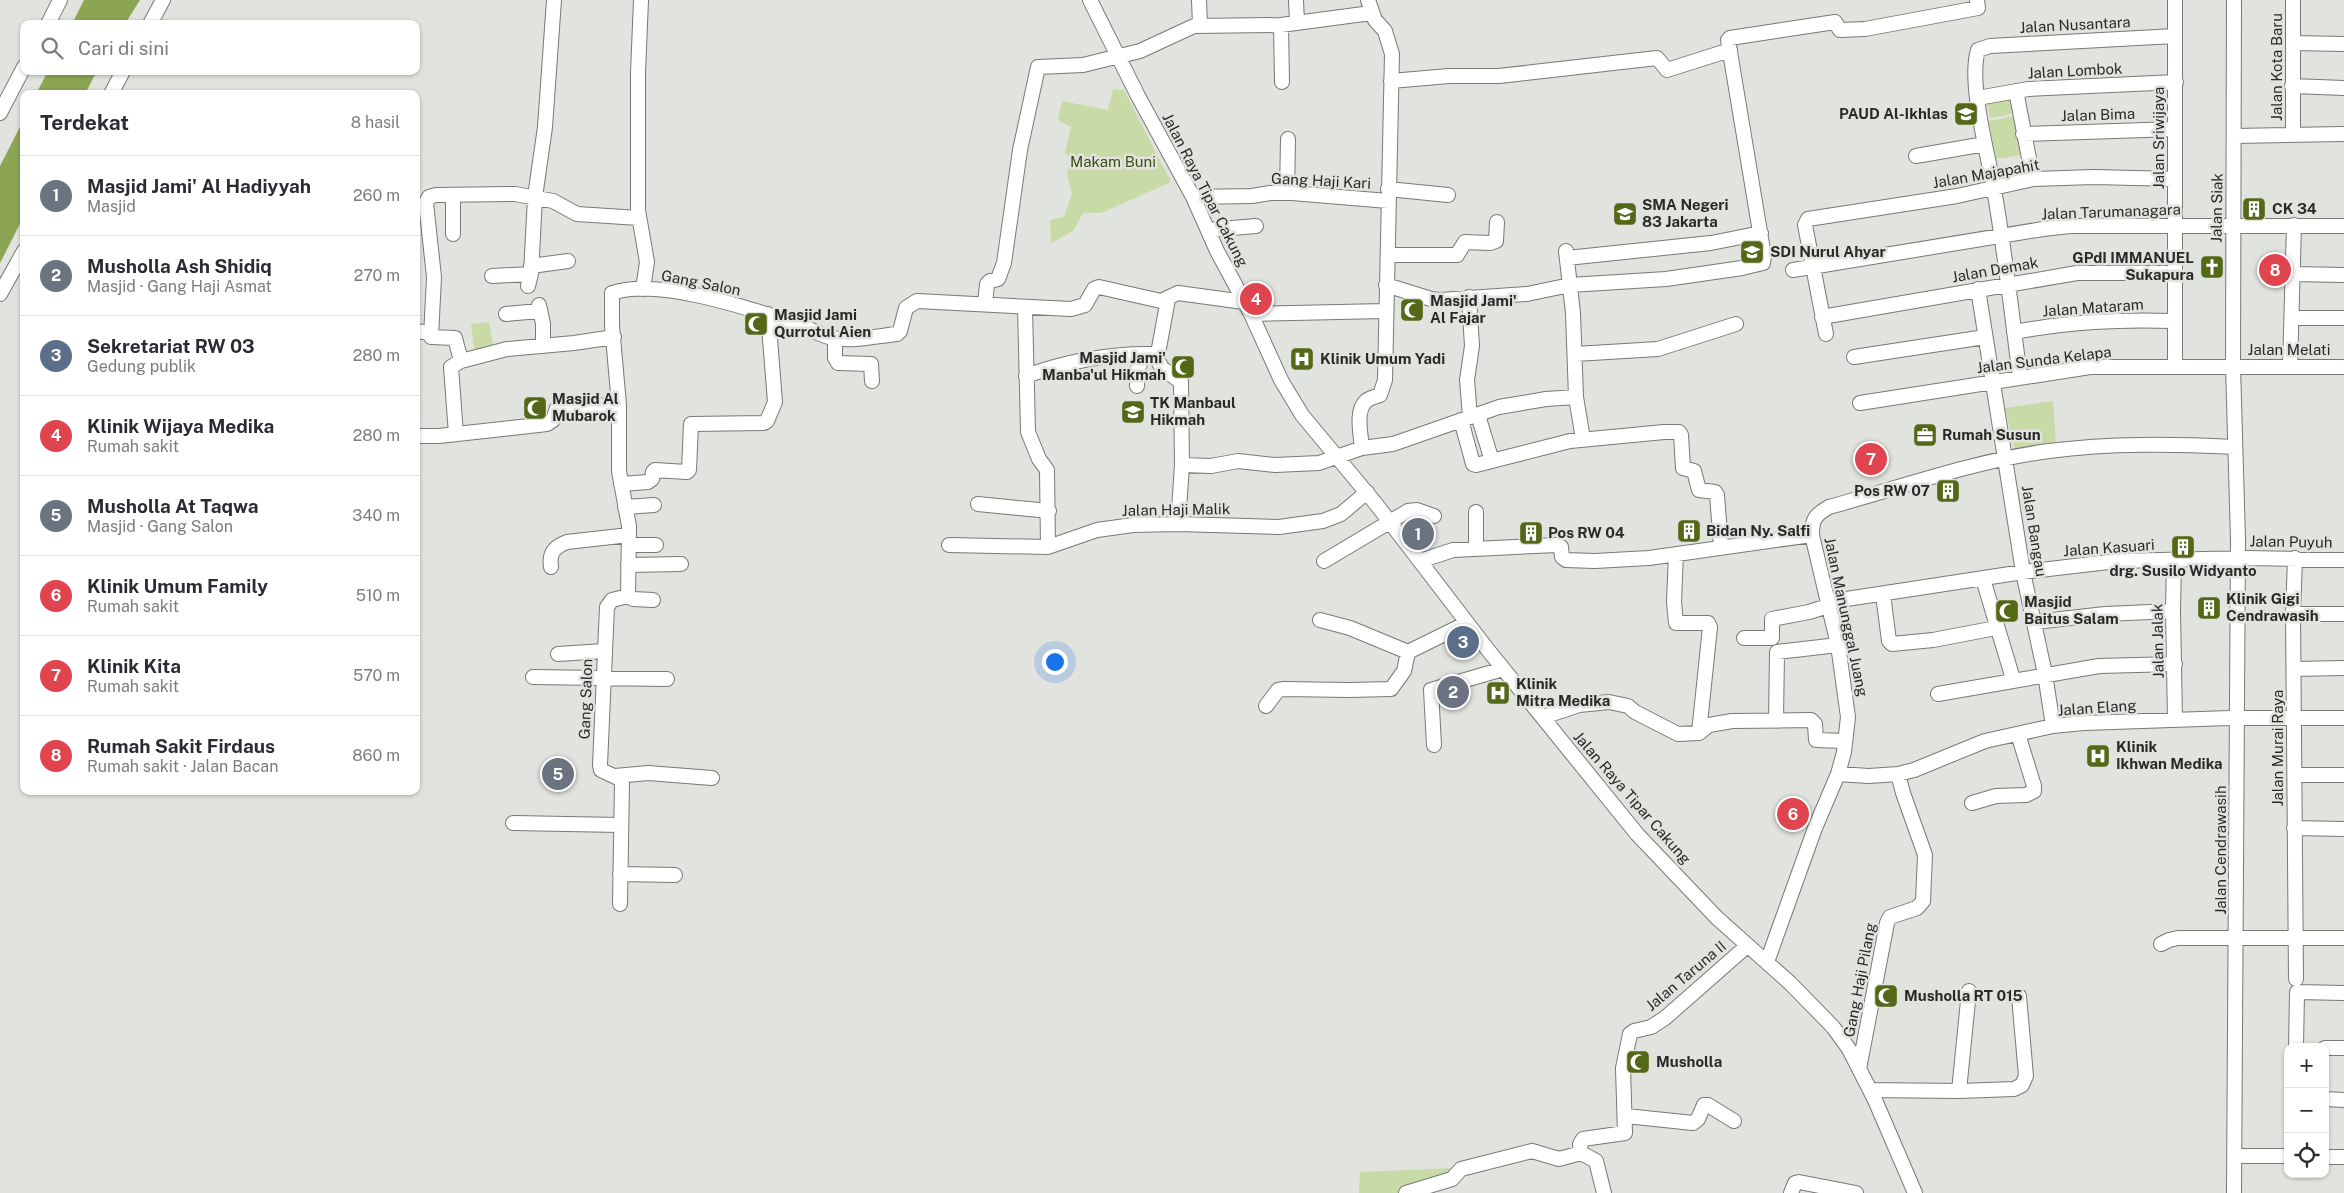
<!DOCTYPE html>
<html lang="id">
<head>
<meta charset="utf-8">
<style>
  body { margin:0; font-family:"Public Sans",sans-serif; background:#f2f2f3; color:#2b2b33 }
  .controls { position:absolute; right:15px; bottom:15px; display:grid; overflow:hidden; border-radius:10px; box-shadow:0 1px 4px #0004 }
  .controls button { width:45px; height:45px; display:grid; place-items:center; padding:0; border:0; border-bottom:1px solid #e1e1e2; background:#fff; color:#2b2b33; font:25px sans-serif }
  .you { position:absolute; left:1054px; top:661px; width:18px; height:18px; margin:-12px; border:4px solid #fff; border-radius:50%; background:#1a73e8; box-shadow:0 0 0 8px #1a73e833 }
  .badge { display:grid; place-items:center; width:32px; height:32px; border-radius:50%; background:#546917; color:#fff; font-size:16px; font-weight:700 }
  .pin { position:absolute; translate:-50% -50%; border:2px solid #fff; box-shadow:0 1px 5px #0006 }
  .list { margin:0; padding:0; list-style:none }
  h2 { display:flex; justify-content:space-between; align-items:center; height:65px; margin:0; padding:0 20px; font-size:21px }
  h2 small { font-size:16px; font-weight:400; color:#7c7c81 }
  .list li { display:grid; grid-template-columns:32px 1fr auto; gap:15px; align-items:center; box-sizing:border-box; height:80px; padding:0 20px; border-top:1px solid #e1e1e2 }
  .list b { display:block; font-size:19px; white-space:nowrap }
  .list p { margin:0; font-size:16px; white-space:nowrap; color:#7c7c81 }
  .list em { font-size:16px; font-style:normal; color:#7c7c81 }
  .icon { flex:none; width:28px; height:28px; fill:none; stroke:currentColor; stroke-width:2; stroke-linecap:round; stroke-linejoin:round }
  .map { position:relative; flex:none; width:2344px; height:1193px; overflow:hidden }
  .search { position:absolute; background:#fff; box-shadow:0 1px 4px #0004; left:20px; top:20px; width:400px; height:55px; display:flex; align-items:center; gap:12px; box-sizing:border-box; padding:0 18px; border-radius:10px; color:#7c7c81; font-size:19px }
  .panel { position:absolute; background:#fff; box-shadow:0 1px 4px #0004; left:20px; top:90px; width:400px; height:705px; border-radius:10px }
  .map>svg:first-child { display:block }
</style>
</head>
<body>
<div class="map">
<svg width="2344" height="1193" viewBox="0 0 2344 1193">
  <rect width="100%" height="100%" fill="#e1e3de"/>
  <path fill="#c8daa6" d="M 1113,89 L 1124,90 L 1171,182 L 1101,213 L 1083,213 L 1073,231 L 1051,243 L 1050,220 L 1064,217 L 1072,194 L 1067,174 L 1071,158 L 1065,153 L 1071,127 L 1058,120 L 1062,101 L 1108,110 Z
    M 2015,98 L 2017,113 L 1990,118 L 1987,103 Z
    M 2014,116 L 2021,155 L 1996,159 L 1989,121 Z
    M 489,322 L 494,352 L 475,355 L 471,324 Z
    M 2053,401 L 2056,445 L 2015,452 L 2005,408 Z
    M 1457,1168 L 1449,1178 L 1398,1193 L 1359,1193 L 1360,1172 Z"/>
  <path fill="#8ca553" d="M 84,0 L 140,0 L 125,24 L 72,24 Z
    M 48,71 L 97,71 L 85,94 L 36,94 Z
    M 24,119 L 24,216 L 0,263 L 0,166 Z"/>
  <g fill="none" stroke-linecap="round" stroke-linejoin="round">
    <defs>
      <path id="minor" d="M 641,0 L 638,73 L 638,210 L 647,262 L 643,289
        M 1090,0 L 1138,96 L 1193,197 L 1217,251 L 1251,314 L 1281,380 L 1302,415 L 1376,504 L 1488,650 L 1637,834 L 1717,918 L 1790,983 L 1833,1027 L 1849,1049 L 1875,1100 L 1915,1193
        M 1199,0 L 1200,25
        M 1296,0 L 1297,23
        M 48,24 L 60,0
        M 150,24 L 163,0
        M 1281,25 L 1282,82
        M 2293,43 L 2344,44
        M 1391,81 L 1449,76 L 1499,76 L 1657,58 L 1667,70 L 1730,50
        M 2292,86 L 2344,88
        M 2016,91 L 2033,179
        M 111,94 L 123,71
        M 1978,98 L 2028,89 L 2176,82
        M 0,113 L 24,67
        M 2023,134 L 2175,129
        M 2293,134 L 2293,0
        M 2234,136 L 2344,134
        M 1916,156 L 1985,144
        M 1388,189 L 1448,195
        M 1287,193 L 1288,139
        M 453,195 L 453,234
        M 1193,197 L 1252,196 L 1270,193 L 1292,193 L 1388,201
        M 1208,230 L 1256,226
        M 1388,255 L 1457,255 L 1465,242 L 1490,243 L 1496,241 L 1497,222
        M 1567,258 L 1711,243 L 1761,233
        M 531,266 L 568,261
        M 1793,270 L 2043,229 L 2070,226 L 2344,226
        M 2293,274 L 2344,275
        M 492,276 L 531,274
        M 1386,285 L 1431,299 L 1440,300 L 1527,294 L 1570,285 L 1666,279 L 1742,268 L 1763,263 L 1764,256 L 1728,40 L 1730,38 L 1835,22 L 1840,30 L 1865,29 L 1978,8 L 1977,0
        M 528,286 L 531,274 L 535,197 L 545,127 L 554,0
        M 1978,289 L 2023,572 L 2045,674 L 2053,726
        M 0,294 L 24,251
        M 1469,297 L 1472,346 L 1467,380 L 1470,417
        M 1168,299 L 1157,359 L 1162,368 L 1181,382 L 1182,465 L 1178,524
        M 985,304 L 987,284 L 990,281 L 998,279 L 1004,263 L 1020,150 L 1038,67 L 1083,65 L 1140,51 L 1194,26 L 1281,25 L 1371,13
        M 539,305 L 543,324 L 543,346
        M 1025,307 L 1028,432 L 1039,459 L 1047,470 L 1048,547
        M 506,314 L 540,311
        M 1251,314 L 1385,311
        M 1822,317 L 2077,273 L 2175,273
        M 2293,318 L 2344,318
        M 416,331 L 431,333
        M 2014,332 C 2070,322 2117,319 2174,321
        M 1826,334 L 1805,225 L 1808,219 L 1957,196 L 2033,179 L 2094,177 L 2175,179
        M 614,337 L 574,343 L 507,349 L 461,361 L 455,338 L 431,337 L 434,277 L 426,203 L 429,197 L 436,195 L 515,194 L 553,201 L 577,214 L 639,218
        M 835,338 L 835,358 L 838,363 L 871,364 L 872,381
        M 1575,354 L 1658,349 L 1736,324
        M 1854,357 L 1985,337
        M 2175,366 L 2175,0
        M 2290,367 L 2294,225
        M 1026,376 C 1067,361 1113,353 1156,354
        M 2020,378 C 2012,315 2005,252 1994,189 C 1988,154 1968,83 1978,50 L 1990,46 L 2175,36
        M 1137,386 L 1138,368 L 1145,354
        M 1576,397 L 1583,439
        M 1860,403 L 2090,367 L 2344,367
        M 1478,415 L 1492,461
        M 1461,420 L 1473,464 L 1476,465 L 1570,441 L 1664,432 L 1679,432 L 1681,435 L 1683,468 L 1694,471 L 1699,490 L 1715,492 L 1717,495 L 1721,547
        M 456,434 L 451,367 L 461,361
        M 416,436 L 439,436 L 547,424 L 553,420 L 557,408 L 561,407 L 619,405
        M 1362,448 C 1361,435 1355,411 1366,401 C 1369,398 1375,397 1380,395 L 1385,380 L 1392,54 L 1385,31 L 1375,20 L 1368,0
        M 1182,465 L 1211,466 L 1238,461 L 1275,465 L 1319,463 L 1362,448 L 1393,444 L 1499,407 L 1546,399 L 1576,397 L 1573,313 L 1566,251
        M 621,484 L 648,482 L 652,479 L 653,472 L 655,470 L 687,472 L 689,470 L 691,424 L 764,423 L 767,421 L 775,402 L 768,314
        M 978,504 L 1049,511
        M 625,507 L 654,505
        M 629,545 L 656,545
        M 949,545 L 1048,547 L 1097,530 L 1133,525 L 1178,524 L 1279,527 L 1323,521 L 1341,514 L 1367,492
        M 1476,549 L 1476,512
        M 1676,554 L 1674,602 L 1676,623 L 1708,623 L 1710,627 L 1699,733
        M 2295,558 L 2293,614 L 2296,979
        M 2174,560 L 2173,611 L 2175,720
        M 1324,561 L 1408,511 L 1417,510 L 1434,516
        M 1420,561 L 1453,550 L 1557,545 L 1561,547 L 1562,557 L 1566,560 L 1595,561 L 1649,558 L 1812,535
        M 628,565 L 681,564
        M 551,567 C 549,553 554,547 567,542 L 629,535
        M 1983,579 L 2013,679
        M 1883,594 L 1889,641 L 1892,644 L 1933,640 L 1996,628
        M 628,596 L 633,599 L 653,600
        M 1827,602 L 2023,572 L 2117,561 L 2247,558 L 2344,560
        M 2293,614 L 2344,614
        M 1320,620 L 1350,628 L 1408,652
        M 2035,622 L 2105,614 L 2173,611
        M 1744,638 L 1772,638 L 1772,619 L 1809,612 L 1828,606
        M 1408,652 L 1467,623
        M 558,654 L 604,651
        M 2294,669 L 2344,668
        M 533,677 L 667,679
        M 1938,694 L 2099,666 L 2175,664
        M 1266,706 L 1278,690 L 1284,689 L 1349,690 L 1391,689 L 1404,671 L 1408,652
        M 1543,717 L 1579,705 L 1609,702 L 1628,706 L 1635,712 L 1678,734 L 1699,733 L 1709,725 L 1732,721 L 1811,720 L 1815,724 L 1816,740 L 1845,741
        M 1776,721 L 1777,652 L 1838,645
        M 1434,745 L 1431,690 L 1503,669
        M 1838,774 L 1869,776 L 1898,774 L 1914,770 L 1985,741 L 2053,726 L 2084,723 L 2230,718 L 2344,718
        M 2295,775 L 2344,775
        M 615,776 L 648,773 L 712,778
        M 1972,803 L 1996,796 L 2026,795 L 2034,791 L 2034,786 L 2018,734
        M 513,823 L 620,825
        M 2294,828 L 2344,829
        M 620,874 L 675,875
        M 620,904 L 622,783 L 620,779 L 601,770 L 600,765 L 607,607 L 612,600 L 628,596 L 629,526 L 619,471 L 619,405 L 612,326 L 612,293 C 658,277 751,309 797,324 C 809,328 821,336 833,338 C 853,342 877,336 897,334 L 900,331 L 906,308 L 917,301 L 1071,309 L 1085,305 L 1094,289 L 1099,287 L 1161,301 L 1178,293 L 1244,302
        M 2161,944 L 2169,940 L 2178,938 L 2344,938
        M 1767,962 L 1815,828 L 1838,774 L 1844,752 L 1848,717 L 1838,645 L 1812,535 C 1812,519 1815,515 1829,507 C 1902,487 1974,461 2049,451 C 2111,443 2173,444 2235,447
        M 2296,1047 L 2297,992 L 2344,993
        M 2325,1048 L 2344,1048
        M 1859,1069 L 1887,923 L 1890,917 L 1917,908 L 1923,901 L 1925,855 L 1903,793 L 1898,774
        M 1870,1090 L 1959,1091 L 2014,1089 L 2022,1085 L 2026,1076 L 2019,996
        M 1959,1091 L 1969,991
        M 2325,1099 L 2344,1100
        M 1626,1116 L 1693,1123 L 1698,1119 L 1704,1105 L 1708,1105 L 1734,1121
        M 1581,1153 L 1596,1161 L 1604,1193
        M 2234,1156 L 2288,1156
        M 2325,1157 L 2344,1157
        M 1406,1193 L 1452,1179 L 1461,1169 L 1532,1151 L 1559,1159 L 1581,1153 L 1580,1144 L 1583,1139 L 1625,1133 L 1623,1068 L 1630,1034 L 1634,1031 L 1651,1027 L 1665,1018 L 1747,946
        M 1791,1193 L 1795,1183 L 1799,1182 L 1856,1193
        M 2234,1193 L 2238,539 L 2233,366 L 2234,0"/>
    </defs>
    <use href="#minor" stroke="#777975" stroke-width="16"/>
    <use href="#minor" stroke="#fff" stroke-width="14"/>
  </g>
  <defs>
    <symbol id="school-square" viewBox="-11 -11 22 22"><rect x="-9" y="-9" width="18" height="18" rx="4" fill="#546917" stroke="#e1e3de"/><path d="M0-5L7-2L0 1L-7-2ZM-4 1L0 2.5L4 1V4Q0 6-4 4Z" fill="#fff"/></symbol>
    <symbol id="building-square" viewBox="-11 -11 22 22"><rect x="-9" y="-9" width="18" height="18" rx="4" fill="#546917" stroke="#e1e3de"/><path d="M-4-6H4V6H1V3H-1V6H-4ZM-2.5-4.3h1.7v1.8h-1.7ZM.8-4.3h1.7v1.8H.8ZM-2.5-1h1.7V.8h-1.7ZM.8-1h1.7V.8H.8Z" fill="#fff"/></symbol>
    <symbol id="church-square" viewBox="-11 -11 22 22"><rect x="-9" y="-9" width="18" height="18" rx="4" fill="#546917" stroke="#e1e3de"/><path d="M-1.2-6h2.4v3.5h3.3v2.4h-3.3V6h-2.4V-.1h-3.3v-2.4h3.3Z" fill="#fff"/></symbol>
    <symbol id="mosque-square" viewBox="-11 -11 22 22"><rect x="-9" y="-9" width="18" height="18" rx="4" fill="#546917" stroke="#e1e3de"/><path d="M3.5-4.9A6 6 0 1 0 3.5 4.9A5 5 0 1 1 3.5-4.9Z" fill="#fff"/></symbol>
    <symbol id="hospital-square" viewBox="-11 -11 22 22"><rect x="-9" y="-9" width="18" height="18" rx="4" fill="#546917" stroke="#e1e3de"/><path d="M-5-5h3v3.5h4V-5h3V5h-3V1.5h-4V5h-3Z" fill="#fff"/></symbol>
    <symbol id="office-square" viewBox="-11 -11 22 22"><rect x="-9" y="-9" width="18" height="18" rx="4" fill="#546917" stroke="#e1e3de"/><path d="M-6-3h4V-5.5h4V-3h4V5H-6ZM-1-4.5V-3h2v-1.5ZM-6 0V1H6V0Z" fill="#fff"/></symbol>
  </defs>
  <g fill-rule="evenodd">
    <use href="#school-square" x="1952" y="100" width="28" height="28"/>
    <use href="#building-square" x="2240" y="195" width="28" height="28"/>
    <use href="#school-square" x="1611" y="200" width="28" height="28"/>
    <use href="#school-square" x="1738" y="238" width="28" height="28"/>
    <use href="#church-square" x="2198" y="253" width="28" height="28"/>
    <use href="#mosque-square" x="1398" y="296" width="28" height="28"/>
    <use href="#mosque-square" x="742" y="310" width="28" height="28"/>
    <use href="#hospital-square" x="1288" y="345" width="28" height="28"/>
    <use href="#mosque-square" x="1169" y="353" width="28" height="28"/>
    <use href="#mosque-square" x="521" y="394" width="28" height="28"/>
    <use href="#school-square" x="1119" y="398" width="28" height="28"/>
    <use href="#office-square" x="1911" y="421" width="28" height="28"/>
    <use href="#building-square" x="1934" y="477" width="28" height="28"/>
    <use href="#building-square" x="1675" y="517" width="28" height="28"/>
    <use href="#building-square" x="1517" y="519" width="28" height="28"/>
    <use href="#building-square" x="2169" y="533" width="28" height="28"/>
    <use href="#building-square" x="2195" y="594" width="28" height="28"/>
    <use href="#mosque-square" x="1993" y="597" width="28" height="28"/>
    <use href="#hospital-square" x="1484" y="679" width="28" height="28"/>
    <use href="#hospital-square" x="2084" y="742" width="28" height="28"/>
    <use href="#mosque-square" x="1872" y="982" width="28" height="28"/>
    <use href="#mosque-square" x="1624" y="1048" width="28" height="28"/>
  </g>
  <g text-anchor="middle" stroke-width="5" stroke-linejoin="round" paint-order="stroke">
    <g font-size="15" fill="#292a28" stroke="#e1e3de">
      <text transform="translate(2075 25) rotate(-3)" y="5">Jalan Nusantara</text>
      <text transform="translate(2277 67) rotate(-90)" y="5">Jalan Kota Baru</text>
      <text transform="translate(2075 71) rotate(-3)" y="5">Jalan Lombok</text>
      <text transform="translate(2098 115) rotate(-2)" y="5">Jalan Bima</text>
      <text transform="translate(2159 138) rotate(-90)" y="5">Jalan Sriwijaya</text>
      <text transform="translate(1986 174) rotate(-10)" y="5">Jalan Majapahit</text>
      <text transform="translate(1321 181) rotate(3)" y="5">Gang Haji Kari</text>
      <text transform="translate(1205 190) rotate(63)" y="5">Jalan Raya Tipar Cakung</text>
      <text transform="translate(2217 208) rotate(-89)" y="5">Jalan Siak</text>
      <text transform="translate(2111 212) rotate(-2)" y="5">Jalan Tarumanagara</text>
      <text transform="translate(1995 270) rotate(-10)" y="5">Jalan Demak</text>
      <text transform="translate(701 283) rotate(11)" y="5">Gang Salon</text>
      <text transform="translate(2093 308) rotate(-4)" y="5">Jalan Mataram</text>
      <text x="2289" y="355">Jalan Melati</text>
      <text transform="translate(2044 360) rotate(-7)" y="5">Jalan Sunda Kelapa</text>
      <text transform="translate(1176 510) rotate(-1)" y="5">Jalan Haji Malik</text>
      <text transform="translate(2034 531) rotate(81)" y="5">Jalan Bangau</text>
      <text transform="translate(2291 542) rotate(1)" y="5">Jalan Puyuh</text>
      <text transform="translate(2109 548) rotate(-4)" y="5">Jalan Kasuari</text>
      <text transform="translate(1846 617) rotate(78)" y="5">Jalan Manunggal Juang</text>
      <text transform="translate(2158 641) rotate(-91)" y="5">Jalan Jalak</text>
      <text transform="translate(586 699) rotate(-88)" y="5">Gang Salon</text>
      <text transform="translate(2097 708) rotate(-4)" y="5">Jalan Elang</text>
      <text transform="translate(2278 748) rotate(-90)" y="5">Jalan Murai Raya</text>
      <text transform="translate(1632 798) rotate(49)" y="5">Jalan Raya Tipar Cakung</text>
      <text transform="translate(2221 850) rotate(-90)" y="5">Jalan Cendrawasih</text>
      <text transform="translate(1686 976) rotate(-40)" y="5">Jalan Taruna II</text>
      <text transform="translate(1860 980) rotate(-79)" y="5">Gang Haji Pilang</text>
    </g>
    <g font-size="15" font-weight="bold" fill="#292a28" stroke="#e1e3de" text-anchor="start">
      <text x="1948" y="119" text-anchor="end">PAUD Al-Ikhlas</text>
      <text x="1642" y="210">SMA Negeri<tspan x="1642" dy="17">83 Jakarta</tspan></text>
      <text x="2272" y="214">CK 34</text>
      <text x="1770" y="257">SDI Nurul Ahyar</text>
      <text x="2194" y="263" text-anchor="end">GPdI IMMANUEL<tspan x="2194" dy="17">Sukapura</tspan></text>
      <text x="1430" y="306">Masjid Jami'<tspan x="1430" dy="17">Al Fajar</tspan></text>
      <text x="774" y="320">Masjid Jami<tspan x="774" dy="17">Qurrotul Aien</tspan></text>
      <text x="1166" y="363" text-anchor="end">Masjid Jami'<tspan x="1166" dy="17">Manba'ul Hikmah</tspan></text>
      <text x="1320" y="364">Klinik Umum Yadi</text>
      <text x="552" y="404">Masjid Al<tspan x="552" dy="17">Mubarok</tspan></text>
      <text x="1150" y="408">TK Manbaul<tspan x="1150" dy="17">Hikmah</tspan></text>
      <text x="1942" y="440">Rumah Susun</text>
      <text x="1930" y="496" text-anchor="end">Pos RW 07</text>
      <text x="1706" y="536">Bidan Ny. Salfi</text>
      <text x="1548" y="538">Pos RW 04</text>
      <text x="2183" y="576" text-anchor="middle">drg. Susilo Widyanto</text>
      <text x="2226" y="604">Klinik Gigi<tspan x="2226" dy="17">Cendrawasih</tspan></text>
      <text x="2024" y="607">Masjid<tspan x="2024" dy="17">Baitus Salam</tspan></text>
      <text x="1516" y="689">Klinik<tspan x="1516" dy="17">Mitra Medika</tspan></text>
      <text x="2116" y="752">Klinik<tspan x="2116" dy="17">Ikhwan Medika</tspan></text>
      <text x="1904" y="1001">Musholla RT 015</text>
      <text x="1656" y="1067">Musholla</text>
    </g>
    <g font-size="15" fill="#3e4e11" stroke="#e1e3de">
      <text x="1113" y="167">Makam Buni</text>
    </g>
  </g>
</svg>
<div class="controls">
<button>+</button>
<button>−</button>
<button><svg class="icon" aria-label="locate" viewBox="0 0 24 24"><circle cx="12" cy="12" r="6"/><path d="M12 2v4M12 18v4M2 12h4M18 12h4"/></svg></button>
</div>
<div class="you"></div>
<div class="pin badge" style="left:1418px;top:534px;background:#6b7280">1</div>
<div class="pin badge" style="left:1453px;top:692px;background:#6b7280">2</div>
<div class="pin badge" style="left:1463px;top:642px;background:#5c6f8a">3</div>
<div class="pin badge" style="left:1256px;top:299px;background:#e0444e">4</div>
<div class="pin badge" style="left:558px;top:774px;background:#6b7280">5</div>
<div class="pin badge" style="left:1793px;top:814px;background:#e0444e">6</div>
<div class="pin badge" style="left:1871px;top:459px;background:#e0444e">7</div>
<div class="pin badge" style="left:2275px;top:270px;background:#e0444e">8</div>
<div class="search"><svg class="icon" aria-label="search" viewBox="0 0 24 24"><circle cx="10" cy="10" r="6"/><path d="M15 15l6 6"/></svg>Cari di sini</div>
<section class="panel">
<h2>Terdekat<small>8 hasil</small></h2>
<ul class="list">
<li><span class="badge" style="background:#6b7280">1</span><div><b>Masjid Jami' Al Hadiyyah</b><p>Masjid</p></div><em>260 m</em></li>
<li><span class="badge" style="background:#6b7280">2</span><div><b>Musholla Ash Shidiq</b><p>Masjid · Gang Haji Asmat</p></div><em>270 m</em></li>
<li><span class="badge" style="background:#5c6f8a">3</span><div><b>Sekretariat RW 03</b><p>Gedung publik</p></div><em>280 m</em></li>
<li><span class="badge" style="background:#e0444e">4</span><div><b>Klinik Wijaya Medika</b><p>Rumah sakit</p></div><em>280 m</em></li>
<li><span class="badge" style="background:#6b7280">5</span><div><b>Musholla At Taqwa</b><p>Masjid · Gang Salon</p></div><em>340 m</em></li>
<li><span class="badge" style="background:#e0444e">6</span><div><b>Klinik Umum Family</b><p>Rumah sakit</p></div><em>510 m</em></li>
<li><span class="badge" style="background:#e0444e">7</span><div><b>Klinik Kita</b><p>Rumah sakit</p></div><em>570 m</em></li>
<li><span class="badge" style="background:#e0444e">8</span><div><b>Rumah Sakit Firdaus</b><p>Rumah sakit · Jalan Bacan</p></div><em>860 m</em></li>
</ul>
</section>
</div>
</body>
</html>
